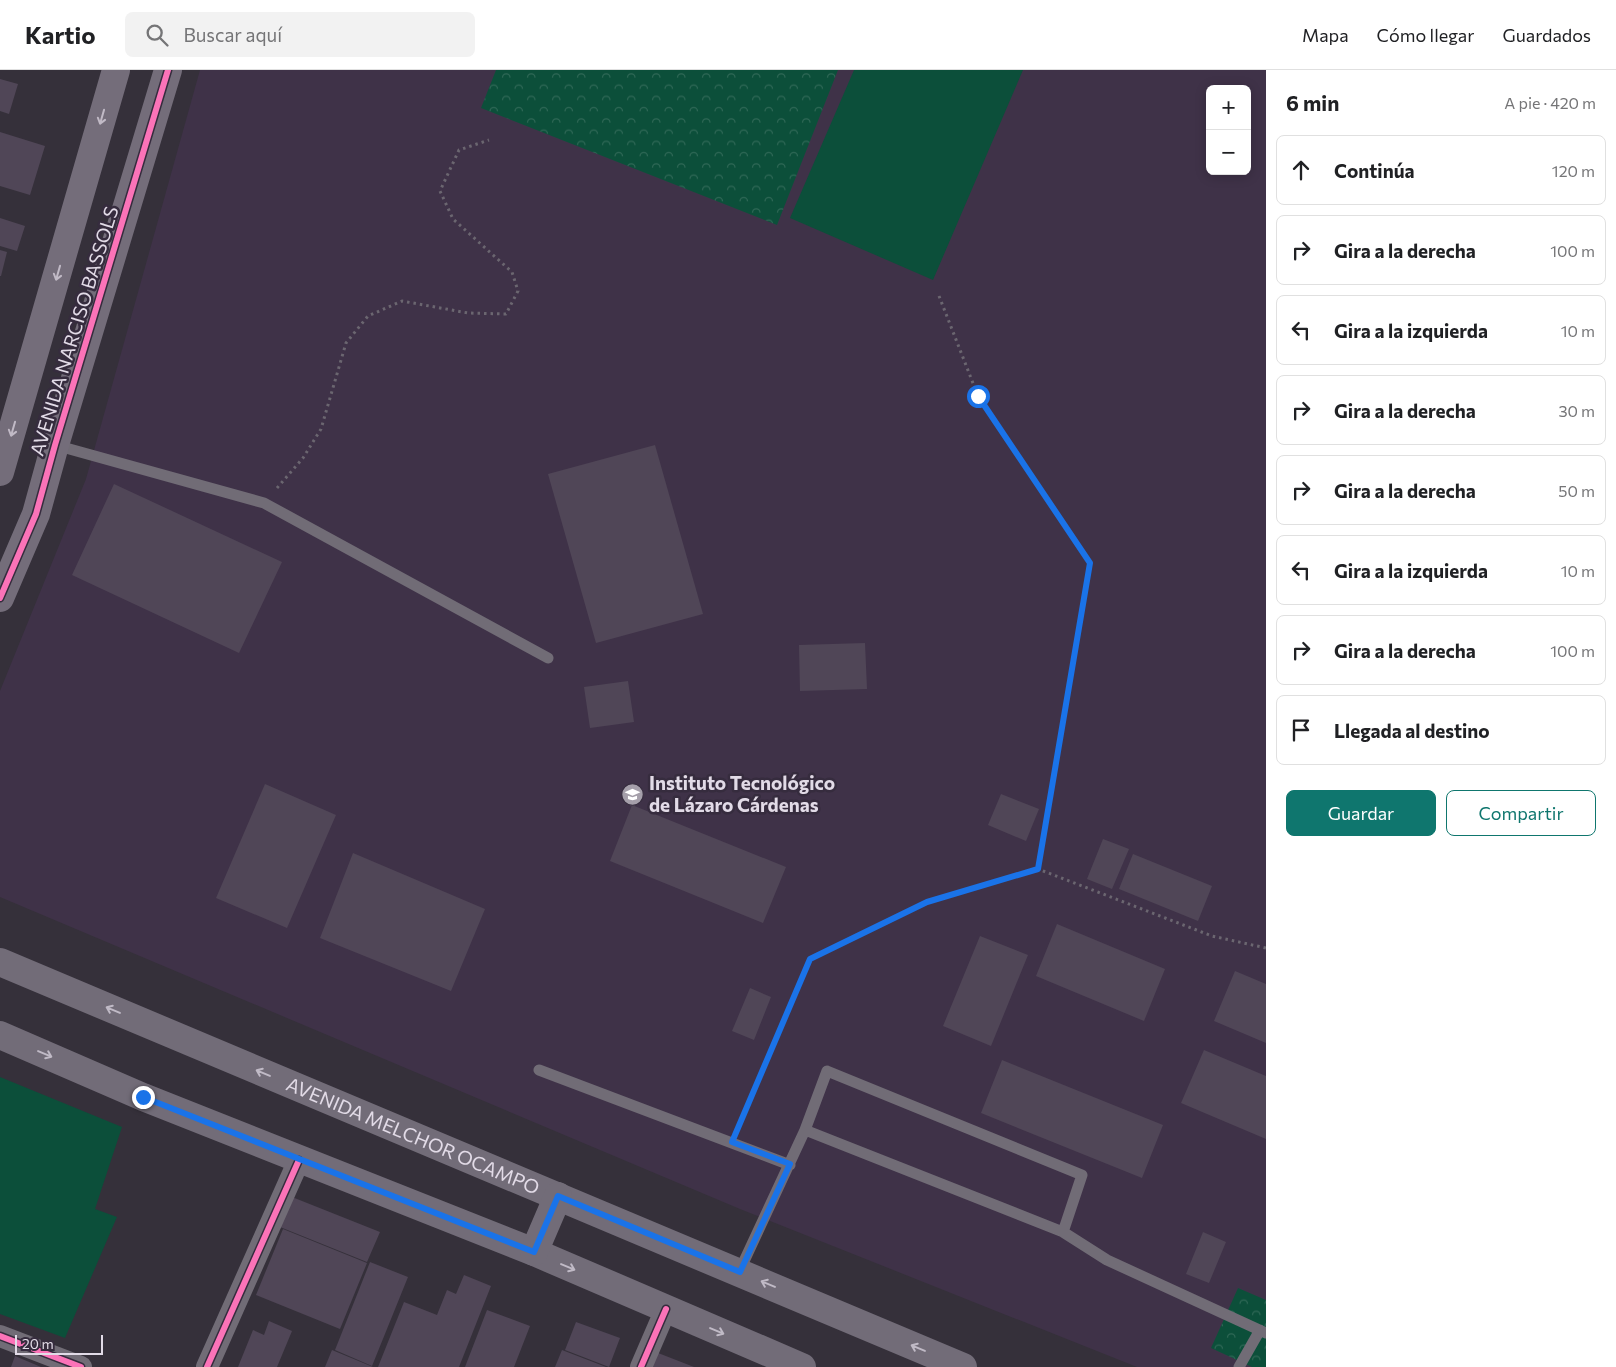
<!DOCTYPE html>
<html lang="es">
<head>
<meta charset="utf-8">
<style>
  body { margin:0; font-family:Commissioner,sans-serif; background:#f2f2f2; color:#202124 }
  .controls { position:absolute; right:15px; top:15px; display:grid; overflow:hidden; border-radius:8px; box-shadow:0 2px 12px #0003 }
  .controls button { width:45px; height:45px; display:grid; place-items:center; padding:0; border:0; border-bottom:1px solid #e0e0e0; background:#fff; color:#202124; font:25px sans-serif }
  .scale { position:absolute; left:15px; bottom:12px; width:88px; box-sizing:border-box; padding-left:5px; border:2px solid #e2dbe7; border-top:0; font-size:14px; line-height:18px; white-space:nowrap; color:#e2dbe7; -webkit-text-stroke:4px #362c3e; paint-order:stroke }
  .stop { position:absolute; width:15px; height:15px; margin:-11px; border:4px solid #1a73e8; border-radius:50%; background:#fff }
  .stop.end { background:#1a73e8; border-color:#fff; box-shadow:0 1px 5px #0008 }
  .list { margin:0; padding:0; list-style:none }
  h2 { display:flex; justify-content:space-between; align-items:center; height:65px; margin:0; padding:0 20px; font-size:21px }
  h2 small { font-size:16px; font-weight:400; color:#757577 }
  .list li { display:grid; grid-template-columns:32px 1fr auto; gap:15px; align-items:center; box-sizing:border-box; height:70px; margin:0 10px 10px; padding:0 10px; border:1px solid #e0e0e0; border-radius:8px }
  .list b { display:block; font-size:19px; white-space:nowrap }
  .list em { font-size:16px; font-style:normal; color:#757577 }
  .actions { display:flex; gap:10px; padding:15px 20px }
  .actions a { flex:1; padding:11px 0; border:1px solid #0f766e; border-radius:8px; text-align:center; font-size:18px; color:#0f766e }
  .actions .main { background:#0f766e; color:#fff }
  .icon { flex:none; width:28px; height:28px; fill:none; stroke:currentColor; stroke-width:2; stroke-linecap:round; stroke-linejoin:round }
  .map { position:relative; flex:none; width:1266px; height:1297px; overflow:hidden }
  header { display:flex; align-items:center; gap:30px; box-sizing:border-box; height:70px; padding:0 25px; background:#fff; border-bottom:1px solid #e0e0e0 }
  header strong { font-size:24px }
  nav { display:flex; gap:28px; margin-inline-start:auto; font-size:18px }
  .search { width:350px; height:45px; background:#f2f2f2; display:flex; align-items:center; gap:12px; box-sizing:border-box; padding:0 18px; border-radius:8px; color:#757577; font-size:19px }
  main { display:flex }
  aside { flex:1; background:#fff }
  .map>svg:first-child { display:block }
</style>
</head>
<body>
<header>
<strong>Kartio</strong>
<div class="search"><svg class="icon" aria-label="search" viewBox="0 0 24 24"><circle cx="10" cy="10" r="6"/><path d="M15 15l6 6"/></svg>Buscar aquí</div>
<nav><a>Mapa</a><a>Cómo llegar</a><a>Guardados</a></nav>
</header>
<main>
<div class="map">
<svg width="1266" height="1297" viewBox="0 0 1266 1297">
  <defs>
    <pattern id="park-crowns" width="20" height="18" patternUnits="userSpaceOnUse" patternTransform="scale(1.25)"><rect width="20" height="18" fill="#0c4f3a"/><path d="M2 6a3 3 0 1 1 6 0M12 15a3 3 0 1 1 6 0" fill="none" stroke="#2f6856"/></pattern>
  </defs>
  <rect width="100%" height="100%" fill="#35303a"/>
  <path fill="#3f3248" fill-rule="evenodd" d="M 200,0 L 1266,0 L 1266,1297 L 1137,1297 L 740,1139 L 0,827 L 0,621 L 86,409 ZM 1210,19 L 1247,19 L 1247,101 L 1210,101 Z"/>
  <path fill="#0c4f3a" d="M 854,0 L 1023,0 L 933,210 L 790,148 Z
    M 0,1007 L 122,1057 L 95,1139 L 117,1147 L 65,1268 L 0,1244 Z"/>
  <path fill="url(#park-crowns)" d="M 496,0 L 838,0 L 777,155 L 481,38 Z
    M 1238,1218 L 1266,1230 L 1266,1297 L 1252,1297 L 1211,1278 Z"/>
  <path fill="#504657" d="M 0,9 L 18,14 L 9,44 L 0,41 Z
    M 0,62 L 45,76 L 30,125 L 0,116 Z
    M 0,148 L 25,156 L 17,181 L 0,176 Z
    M 0,180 L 7,182 L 1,206 L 0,206 Z
    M 655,375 L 703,544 L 596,573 L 548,404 Z
    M 114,414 L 282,492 L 239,583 L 72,505 Z
    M 865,573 L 867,619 L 800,621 L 799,575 Z
    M 628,611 L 634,652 L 590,658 L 584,617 Z
    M 265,714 L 336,745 L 287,858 L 216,828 Z
    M 1001,724 L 1039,739 L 1026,771 L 988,755 Z
    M 632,735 L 786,797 L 763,853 L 610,791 Z
    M 1103,769 L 1129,779 L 1112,819 L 1087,809 Z
    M 353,783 L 485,839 L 451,921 L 320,868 Z
    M 1133,784 L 1212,816 L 1198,851 L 1119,819 Z
    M 1057,854 L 1165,899 L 1144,951 L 1036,906 Z
    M 980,866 L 1028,885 L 991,976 L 943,956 Z
    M 1235,901 L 1266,914 L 1266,973 L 1214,951 Z
    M 750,918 L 771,927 L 754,970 L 732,961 Z
    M 1204,980 L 1266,1006 L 1266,1069 L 1181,1033 Z
    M 1002,990 L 1163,1055 L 1142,1108 L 981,1043 Z
    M 292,1127 L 380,1162 L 367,1192 L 280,1157 Z
    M 283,1159 L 367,1193 L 340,1259 L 256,1225 Z
    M 1203,1162 L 1226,1172 L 1209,1213 L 1186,1204 Z
    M 370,1192 L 408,1207 L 372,1296 L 335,1280 Z
    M 464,1205 L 491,1216 L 459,1297 L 378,1297 L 404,1232 L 437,1245 L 447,1220 L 456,1224 Z
    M 487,1240 L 530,1256 L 514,1297 L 465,1297 Z
    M 269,1251 L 292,1261 L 277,1297 L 238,1297 L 253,1260 L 264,1265 Z
    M 576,1252 L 620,1268 L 609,1297 L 565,1280 Z
    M 332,1280 L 373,1297 L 325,1297 Z
    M 562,1280 L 606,1297 L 555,1297 Z
    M 653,1281 L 694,1297 L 647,1297 Z
    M 15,1286 L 41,1297 L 11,1297 Z"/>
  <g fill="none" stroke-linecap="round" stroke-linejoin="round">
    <path stroke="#6b6670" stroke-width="3" stroke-dasharray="2.5 4" stroke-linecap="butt" d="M 939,226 L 978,326 L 1090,493 L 1038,799 L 1212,866 L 1266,878
      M 277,418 L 303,388 L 321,359 L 346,273 L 368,246 L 402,231 L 468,243 L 506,244 L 518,221 L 512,202 L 453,149 L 440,121 L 459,80 L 489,70
      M 739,1056 L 810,889 L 927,832 L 1038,799"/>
    <path stroke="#716c76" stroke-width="11" d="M 55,375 L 264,433 L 548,588
      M 539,1000 L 790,1095
      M 805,1060 L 827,1001 L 1082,1105 L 1063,1162
      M 739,1202 L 805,1060 L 1063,1162 L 1107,1190 L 1266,1263
      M 1239,1297 L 1260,1260"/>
    <path stroke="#716c76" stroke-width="22" d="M 0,1266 L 81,1297
      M 207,1297 L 299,1090
      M 641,1297 L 666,1239"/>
    <path stroke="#746d7a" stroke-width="28" d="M 0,402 L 116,0
      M 0,528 L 36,444 L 55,375 L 168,0"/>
    <g stroke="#726c78" stroke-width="28">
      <path id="s1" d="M 0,892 L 963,1297"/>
      <path d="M 0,965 L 143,1027 L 534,1182 L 802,1297"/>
      <path d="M 534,1182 L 558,1126"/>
    </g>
    <defs>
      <path id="cycleway" d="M 0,528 L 36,444 L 55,375 L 168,0
        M 0,1266 L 81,1297
        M 207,1297 L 299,1090
        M 641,1297 L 666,1239"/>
    </defs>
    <use href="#cycleway" stroke="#362c3e" stroke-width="9"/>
    <use href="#cycleway" stroke="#fb73b8" stroke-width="6"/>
  </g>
  <defs><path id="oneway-shaft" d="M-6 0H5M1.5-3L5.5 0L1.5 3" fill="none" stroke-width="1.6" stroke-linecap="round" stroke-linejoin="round" transform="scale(1.25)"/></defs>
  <g stroke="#c1bac6">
    <use href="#oneway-shaft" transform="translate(102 47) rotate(106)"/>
    <use href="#oneway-shaft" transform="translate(58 203) rotate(106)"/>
    <use href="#oneway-shaft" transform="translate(13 359) rotate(106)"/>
  </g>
  <g stroke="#c0bac6">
    <use href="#oneway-shaft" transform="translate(113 940) rotate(-157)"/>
    <use href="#oneway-shaft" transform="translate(45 984) rotate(23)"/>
    <use href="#oneway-shaft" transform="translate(263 1003) rotate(-157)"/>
    <use href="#oneway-shaft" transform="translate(568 1197) rotate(23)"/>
    <use href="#oneway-shaft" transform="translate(768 1214) rotate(-157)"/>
    <use href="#oneway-shaft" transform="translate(717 1261) rotate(23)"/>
    <use href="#oneway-shaft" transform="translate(918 1278) rotate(-157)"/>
  </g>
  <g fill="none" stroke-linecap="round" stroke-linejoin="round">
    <path stroke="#1a73e8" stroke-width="6" d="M 143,1027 L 534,1182 L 558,1126 L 740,1202 L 790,1094 L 732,1072 L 810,889 L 927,832 L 1038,799 L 1090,493 L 978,326"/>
  </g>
  <defs>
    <symbol id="university-disc" viewBox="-11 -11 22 22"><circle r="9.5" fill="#a59faa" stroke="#362c3e"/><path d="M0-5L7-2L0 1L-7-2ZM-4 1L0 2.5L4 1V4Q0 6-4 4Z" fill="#fff"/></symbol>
  </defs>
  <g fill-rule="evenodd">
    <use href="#university-disc" x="620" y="712" width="25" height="25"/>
  </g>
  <g text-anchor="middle" stroke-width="5" stroke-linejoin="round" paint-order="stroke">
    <g font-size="19" fill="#e2dbe7" stroke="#362c3e">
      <text transform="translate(74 261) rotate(-73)" y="7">AVENIDA NARCISO BASSOLS</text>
      <text dy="7" stroke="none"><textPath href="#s1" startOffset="448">AVENIDA MELCHOR OCAMPO</textPath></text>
    </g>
    <g font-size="19" font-weight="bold" fill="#e2dbe7" stroke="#362c3e" text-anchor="start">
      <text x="649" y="720">Instituto Tecnológico<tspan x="649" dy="22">de Lázaro Cárdenas</tspan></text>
    </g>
  </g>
</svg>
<div class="controls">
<button>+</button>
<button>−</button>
</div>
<div class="scale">20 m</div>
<div class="stop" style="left:978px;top:326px"></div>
<div class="stop end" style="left:143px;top:1027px"></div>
</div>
<aside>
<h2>6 min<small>A pie · 420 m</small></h2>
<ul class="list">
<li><svg class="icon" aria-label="ahead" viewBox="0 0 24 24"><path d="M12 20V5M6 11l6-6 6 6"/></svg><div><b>Continúa</b></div><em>120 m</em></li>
<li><svg class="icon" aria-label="right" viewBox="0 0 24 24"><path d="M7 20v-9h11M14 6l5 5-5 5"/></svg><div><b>Gira a la derecha</b></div><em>100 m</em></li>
<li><svg class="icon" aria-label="left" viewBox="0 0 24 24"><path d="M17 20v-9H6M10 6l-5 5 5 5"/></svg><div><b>Gira a la izquierda</b></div><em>10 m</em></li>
<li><svg class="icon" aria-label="right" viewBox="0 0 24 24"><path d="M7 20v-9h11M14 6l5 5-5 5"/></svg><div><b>Gira a la derecha</b></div><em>30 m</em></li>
<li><svg class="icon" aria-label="right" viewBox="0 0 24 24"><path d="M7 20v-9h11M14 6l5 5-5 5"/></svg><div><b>Gira a la derecha</b></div><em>50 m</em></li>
<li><svg class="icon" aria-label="left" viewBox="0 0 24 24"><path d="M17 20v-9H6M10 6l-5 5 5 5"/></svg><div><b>Gira a la izquierda</b></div><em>10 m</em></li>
<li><svg class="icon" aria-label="right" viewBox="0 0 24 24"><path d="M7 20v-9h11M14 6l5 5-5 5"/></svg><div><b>Gira a la derecha</b></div><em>100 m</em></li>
<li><svg class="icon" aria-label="arrive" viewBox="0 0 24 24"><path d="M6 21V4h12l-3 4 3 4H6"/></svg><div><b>Llegada al destino</b></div></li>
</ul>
<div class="actions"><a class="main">Guardar</a><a>Compartir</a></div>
</aside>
</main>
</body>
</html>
